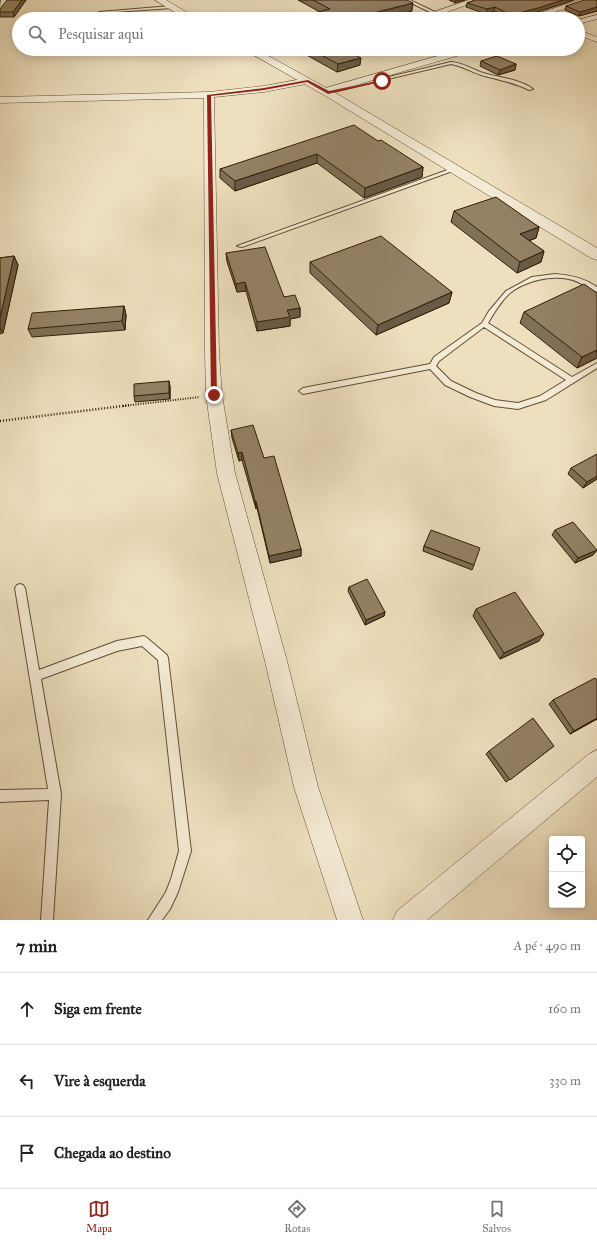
<!DOCTYPE html>
<html lang="pt">
<head>
<meta charset="utf-8">
<style>
  body { margin:0; font-family:"IM FELL Great Primer",serif; background:#f6f6f6; color:#222 }
  .controls { position:absolute; right:12px; bottom:12px; display:grid; overflow:hidden; border-radius:4px; box-shadow:0 2px 10px #0003 }
  .controls button { width:36px; height:36px; display:grid; place-items:center; padding:0; border:0; border-bottom:1px solid #e0e0e0; background:#fff; color:#222; font:20px sans-serif }
  .stop { position:absolute; width:12px; height:12px; margin:-9px; border:3px solid #8f2418; border-radius:50%; background:#fff }
  .stop.end { background:#8f2418; border-color:#fff; box-shadow:0 1px 4px #0008 }
  .list { margin:0; padding:0; list-style:none }
  h2 { display:flex; justify-content:space-between; align-items:center; height:52px; margin:0; padding:0 16px; font-size:17px }
  h2 small { font-size:13px; font-weight:400; color:#767676 }
  .list li { display:grid; grid-template-columns:26px 1fr auto; gap:12px; align-items:center; box-sizing:border-box; height:72px; padding:0 16px; border-top:1px solid #e0e0e0 }
  .list b { display:block; font-size:15px; white-space:nowrap }
  .list em { font-size:13px; font-style:normal; color:#767676 }
  .icon { flex:none; width:22px; height:22px; fill:none; stroke:currentColor; stroke-width:2; stroke-linecap:round; stroke-linejoin:round }
  .map { position:relative; flex:none; width:597px; height:920px; overflow:hidden }
  .search { position:absolute; background:#fff; box-shadow:0 2px 10px #0003; left:12px; right:12px; top:12px; height:44px; display:flex; align-items:center; gap:10px; box-sizing:border-box; padding:0 14px; border-radius:22px; color:#767676; font-size:15px }
  .sheet { height:268px; background:#fff }
  nav { display:flex; justify-content:space-around; align-items:center; box-sizing:border-box; height:56px; border-top:1px solid #e0e0e0; background:#fff; font-size:11px; color:#767676 }
  nav a { display:grid; justify-items:center; gap:2px }
  nav .on { color:#8f2418 }
  .map>svg:first-child { display:block }
</style>
</head>
<body>
<div class="map">
<svg width="597" height="920" viewBox="0 0 597 920">
  <rect width="100%" height="100%" fill="#eee0bf"/>
  <filter id="stains"><feTurbulence type="fractalNoise" baseFrequency=".005" numOctaves="4"/><feColorMatrix values="0 0 0 0 .2 0 0 0 0 .09 0 0 0 0 .02 0 0 0 .5 -.17"/></filter>
  <radialGradient id="worn" r=".72"><stop offset=".6" stop-color="#630" stop-opacity="0"/><stop offset="1" stop-color="#630" stop-opacity=".3"/></radialGradient>
  <g fill="none" stroke-linecap="round" stroke-linejoin="round">
    <defs>
      <path id="service" d="M 405,0 L 410,0 L 437,13 L 434,14 Z
        M 171,6 L 172,8 L 101,13 L 99,12 Z
        M 451,62 C 463,63 472,69 483,73 C 500,78 519,79 533,89 L 529,90 C 514,82 498,80 481,75 C 470,71 462,66 451,64 L 329,93 L 327,92 Z
        M 453,168 L 458,169 L 242,247 L 237,246 Z
        M 555,274 C 571,275 584,278 597,287 L 597,292 C 587,288 580,281 569,279 C 550,275 525,281 510,293 C 501,301 494,313 488,323 L 572,377 L 597,363 L 597,368 L 546,400 L 518,409 L 494,406 L 470,397 L 445,385 L 430,369 L 303,394 L 299,391 L 303,388 L 430,364 L 434,357 L 482,323 L 489,311 L 506,291 L 532,277 ZM 484,327 L 566,380 L 540,396 L 518,403 L 495,400 L 476,393 L 451,381 L 436,366 L 439,361 Z
        M 20,584 L 23,585 L 25,588 L 39,670 L 117,641 L 144,636 L 147,638 L 167,655 L 168,658 L 191,851 L 178,892 L 170,909 L 162,920 L 148,920 L 166,892 L 171,879 L 179,851 L 158,660 L 142,646 L 117,651 L 41,679 L 61,794 L 53,920 L 41,920 L 49,800 L 0,802 L 0,790 L 48,789 L 15,588 L 17,585 Z"/>
      <path id="minor" d="M 1,0 L 9,0 L 3,9 L 0,9 Z
        M 469,0 L 481,0 L 438,15 L 432,15 L 431,13 Z
        M 579,0 L 590,0 L 546,15 L 550,19 L 542,19 L 537,14 Z
        M 597,15 L 597,19 L 578,24 L 578,20 Z
        M 578,30 L 597,37 L 597,42 L 578,35 Z
        M 462,49 L 475,49 L 474,51 L 328,93 L 322,93 L 320,91 L 322,89 Z
        M 308,78 L 312,81 L 311,83 L 264,92 L 214,97 L 219,353 L 222,395 L 235,473 L 287,661 L 318,787 L 363,920 L 337,920 L 294,787 L 265,661 L 217,473 L 206,395 L 205,353 L 204,98 L 0,103 L 0,97 L 209,92 L 264,86 Z
        M 597,750 L 597,777 L 427,920 L 393,920 L 397,911 L 589,754 Z"/>
      <path id="tertiary" d="M 155,0 L 166,0 L 198,19 L 186,19 Z
        M 243,49 L 256,49 L 332,91 L 597,248 L 597,260 L 591,258 L 324,95 Z"/>
    </defs>
    <use href="#service" stroke="#614e34" stroke-width="2"/>
    <use href="#minor" stroke="#614e34" stroke-width="1"/>
    <use href="#tertiary" stroke="#614e34" stroke-width="1"/>
    <path stroke="#321d05" stroke-width="2" stroke-dasharray="1 1.5" stroke-linecap="butt" d="M 123,406 L 200,397"/>
    <path stroke="#321d05" stroke-width="2.5" stroke-dasharray="1 2" stroke-linecap="butt" d="M 0,421 L 131,405"/>
    <use href="#service" fill="#f4ebd5" fill-rule="evenodd"/>
    <use href="#minor" fill="#f4ebd5" fill-rule="evenodd"/>
    <use href="#tertiary" fill="#f4ebd5" fill-rule="evenodd"/>
  </g>
  <path fill="#7f7058" stroke="#321d05" d="M 26,0 L 14,17 L 0,17 L 0,9 Z
    M 298,0 L 407,0 L 412,11 L 382,19 L 290,19 L 320,12 Z
    M 449,0 L 465,0 L 455,3 Z
    M 475,0 L 574,0 L 537,12 L 511,19 L 509,19 L 494,11 L 486,14 L 466,7 L 467,3 Z
    M 597,0 L 597,11 L 579,16 L 565,10 L 566,6 Z
    M 303,49 L 344,49 L 360,65 L 337,72 L 303,53 Z
    M 481,61 L 516,64 L 515,70 L 498,75 L 480,66 Z
    M 378,141 L 423,167 L 422,177 L 364,198 L 317,163 L 235,191 L 220,178 L 220,169 Z
    M 454,211 L 539,227 L 536,238 L 529,241 L 544,251 L 541,262 L 517,273 L 451,222 Z
    M 226,253 L 300,308 L 300,317 L 290,319 L 290,326 L 257,331 L 246,291 L 237,292 L 227,262 Z
    M 14,256 L 18,265 L 3,333 L 0,334 L 0,258 Z
    M 310,262 L 452,292 L 449,303 L 376,335 L 310,273 Z
    M 597,293 L 597,358 L 577,368 L 520,323 L 524,312 Z
    M 124,306 L 126,315 L 125,330 L 32,337 L 28,329 Z
    M 169,381 L 170,387 L 170,399 L 135,402 L 134,396 Z
    M 231,430 L 264,458 L 301,549 L 301,556 L 270,563 L 257,508 L 256,509 L 242,460 L 239,461 L 232,438 Z
    M 571,468 L 597,479 L 583,488 L 568,474 Z
    M 555,530 L 597,550 L 593,555 L 575,563 L 552,535 Z
    M 424,546 L 474,565 L 472,570 L 423,551 Z
    M 349,587 L 385,612 L 384,616 L 365,625 L 348,591 Z
    M 476,609 L 539,641 L 500,659 L 473,616 Z
    M 597,680 L 597,719 L 570,734 L 549,704 L 553,700 Z
    M 554,746 L 506,782 L 486,754 L 489,751 Z"/>
  <path fill="#685b47" stroke="#321d05" d="M 22,0 L 26,0 L 14,17 L 13,12 Z
    M 456,0 L 465,0 L 455,3 Z
    M 563,0 L 574,0 L 537,12 L 510,19 L 511,15 Z
    M 413,3 L 412,11 L 382,19 L 350,19 Z
    M 495,7 L 494,11 L 486,14 L 487,9 Z
    M 597,7 L 597,11 L 579,16 L 580,12 Z
    M 361,58 L 360,65 L 337,72 L 338,64 Z
    M 516,64 L 515,70 L 498,75 L 500,70 Z
    M 317,154 L 317,163 L 235,191 L 235,181 Z
    M 423,167 L 422,177 L 364,198 L 365,188 Z
    M 539,227 L 536,238 L 516,245 L 520,234 Z
    M 544,251 L 541,262 L 517,273 L 520,262 Z
    M 14,256 L 18,265 L 3,333 L 0,328 L 0,318 Z
    M 245,282 L 246,291 L 237,292 L 236,284 Z
    M 452,292 L 449,303 L 376,335 L 378,325 Z
    M 124,306 L 126,315 L 125,330 L 122,321 Z
    M 300,308 L 300,317 L 290,319 L 290,326 L 257,331 L 257,322 L 287,310 Z
    M 597,350 L 597,358 L 577,368 L 582,357 Z
    M 169,381 L 170,387 L 170,399 L 169,393 Z
    M 242,452 L 242,460 L 239,461 L 238,453 Z
    M 597,476 L 597,479 L 583,488 L 587,482 Z
    M 255,501 L 256,501 L 257,508 L 256,509 Z
    M 301,549 L 301,556 L 270,563 L 269,556 Z
    M 597,550 L 593,555 L 575,563 L 578,558 Z
    M 385,612 L 384,616 L 365,625 L 366,620 Z
    M 544,634 L 539,641 L 500,659 L 504,653 Z
    M 597,718 L 597,719 L 570,734 L 574,731 Z"/>
  <path fill="#948266" stroke="#321d05" d="M 7,0 L 22,0 L 13,12 L 0,12 L 0,9 Z
    M 313,0 L 407,0 L 413,3 L 350,19 L 290,19 L 330,9 Z
    M 475,0 L 563,0 L 538,8 L 511,15 L 495,7 L 487,9 L 467,3 Z
    M 584,0 L 597,0 L 597,7 L 580,12 L 566,6 Z
    M 310,49 L 344,49 L 361,58 L 338,64 Z
    M 497,56 L 516,64 L 500,70 L 481,61 Z
    M 354,125 L 378,141 L 381,140 L 423,167 L 365,188 L 317,154 L 235,181 L 220,169 Z
    M 496,197 L 539,227 L 520,234 L 544,251 L 520,262 L 454,211 Z
    M 381,236 L 452,292 L 378,325 L 310,262 Z
    M 265,247 L 284,297 L 295,295 L 300,308 L 287,310 L 290,317 L 257,322 L 245,282 L 236,284 L 226,253 Z
    M 14,256 L 0,318 L 0,258 Z
    M 584,284 L 597,293 L 597,350 L 582,357 L 524,312 Z
    M 124,306 L 122,321 L 28,329 L 32,313 Z
    M 169,381 L 169,393 L 134,396 L 134,384 Z
    M 253,425 L 264,458 L 274,456 L 301,549 L 269,556 L 256,501 L 255,501 L 242,452 L 238,453 L 231,430 Z
    M 597,454 L 597,476 L 587,482 L 571,468 Z
    M 573,522 L 597,550 L 578,558 L 555,530 Z
    M 431,530 L 480,548 L 474,565 L 424,546 Z
    M 367,579 L 385,612 L 366,620 L 349,587 Z
    M 515,592 L 544,634 L 504,653 L 476,609 Z
    M 595,678 L 597,680 L 597,718 L 574,731 L 553,700 Z
    M 533,718 L 554,746 L 510,780 L 489,751 Z"/>
  <path fill="#8f2418" d="M 308,80 L 329,91 L 382,80 L 384,81 L 328,94 L 307,82 L 264,90 L 211,96 L 217,395 L 214,397 L 211,395 L 207,95 L 264,88 Z"/>
  <rect width="100%" height="100%" filter="url(#stains)"/>
  <rect width="100%" height="100%" fill="url(#worn)"/>
</svg>
<div class="controls">
<button><svg class="icon" aria-label="locate" viewBox="0 0 24 24"><circle cx="12" cy="12" r="6"/><path d="M12 2v4M12 18v4M2 12h4M18 12h4"/></svg></button>
<button><svg class="icon" aria-label="layers" viewBox="0 0 24 24"><path d="M12 4l9 5-9 5-9-5zM3 14l9 5 9-5"/></svg></button>
</div>
<div class="stop" style="left:382px;top:81px"></div>
<div class="stop end" style="left:214px;top:395px"></div>
<div class="search"><svg class="icon" aria-label="search" viewBox="0 0 24 24"><circle cx="10" cy="10" r="6"/><path d="M15 15l6 6"/></svg>Pesquisar aqui</div>
</div>
<section class="sheet">
<h2>7 min<small>A pé · 490 m</small></h2>
<ul class="list">
<li><svg class="icon" aria-label="ahead" viewBox="0 0 24 24"><path d="M12 20V5M6 11l6-6 6 6"/></svg><div><b>Siga em frente</b></div><em>160 m</em></li>
<li><svg class="icon" aria-label="left" viewBox="0 0 24 24"><path d="M17 20v-9H6M10 6l-5 5 5 5"/></svg><div><b>Vire à esquerda</b></div><em>330 m</em></li>
<li><svg class="icon" aria-label="arrive" viewBox="0 0 24 24"><path d="M6 21V4h12l-3 4 3 4H6"/></svg><div><b>Chegada ao destino</b></div></li>
</ul>
</section>
<nav>
<a class="on"><svg class="icon" aria-label="map" viewBox="0 0 24 24"><path d="M3 6l6-2 6 2 6-2v14l-6 2-6-2-6 2zM9 4v14M15 6v14"/></svg>Mapa</a>
<a><svg class="icon" aria-label="directions" viewBox="0 0 24 24"><path d="M12 3l9 9-9 9-9-9zM9 14v-3h6M13 9l2 2-2 2"/></svg>Rotas</a>
<a><svg class="icon" aria-label="saved" viewBox="0 0 24 24"><path d="M7 4h10v16l-5-4-5 4z"/></svg>Salvos</a>
</nav>
</body>
</html>
